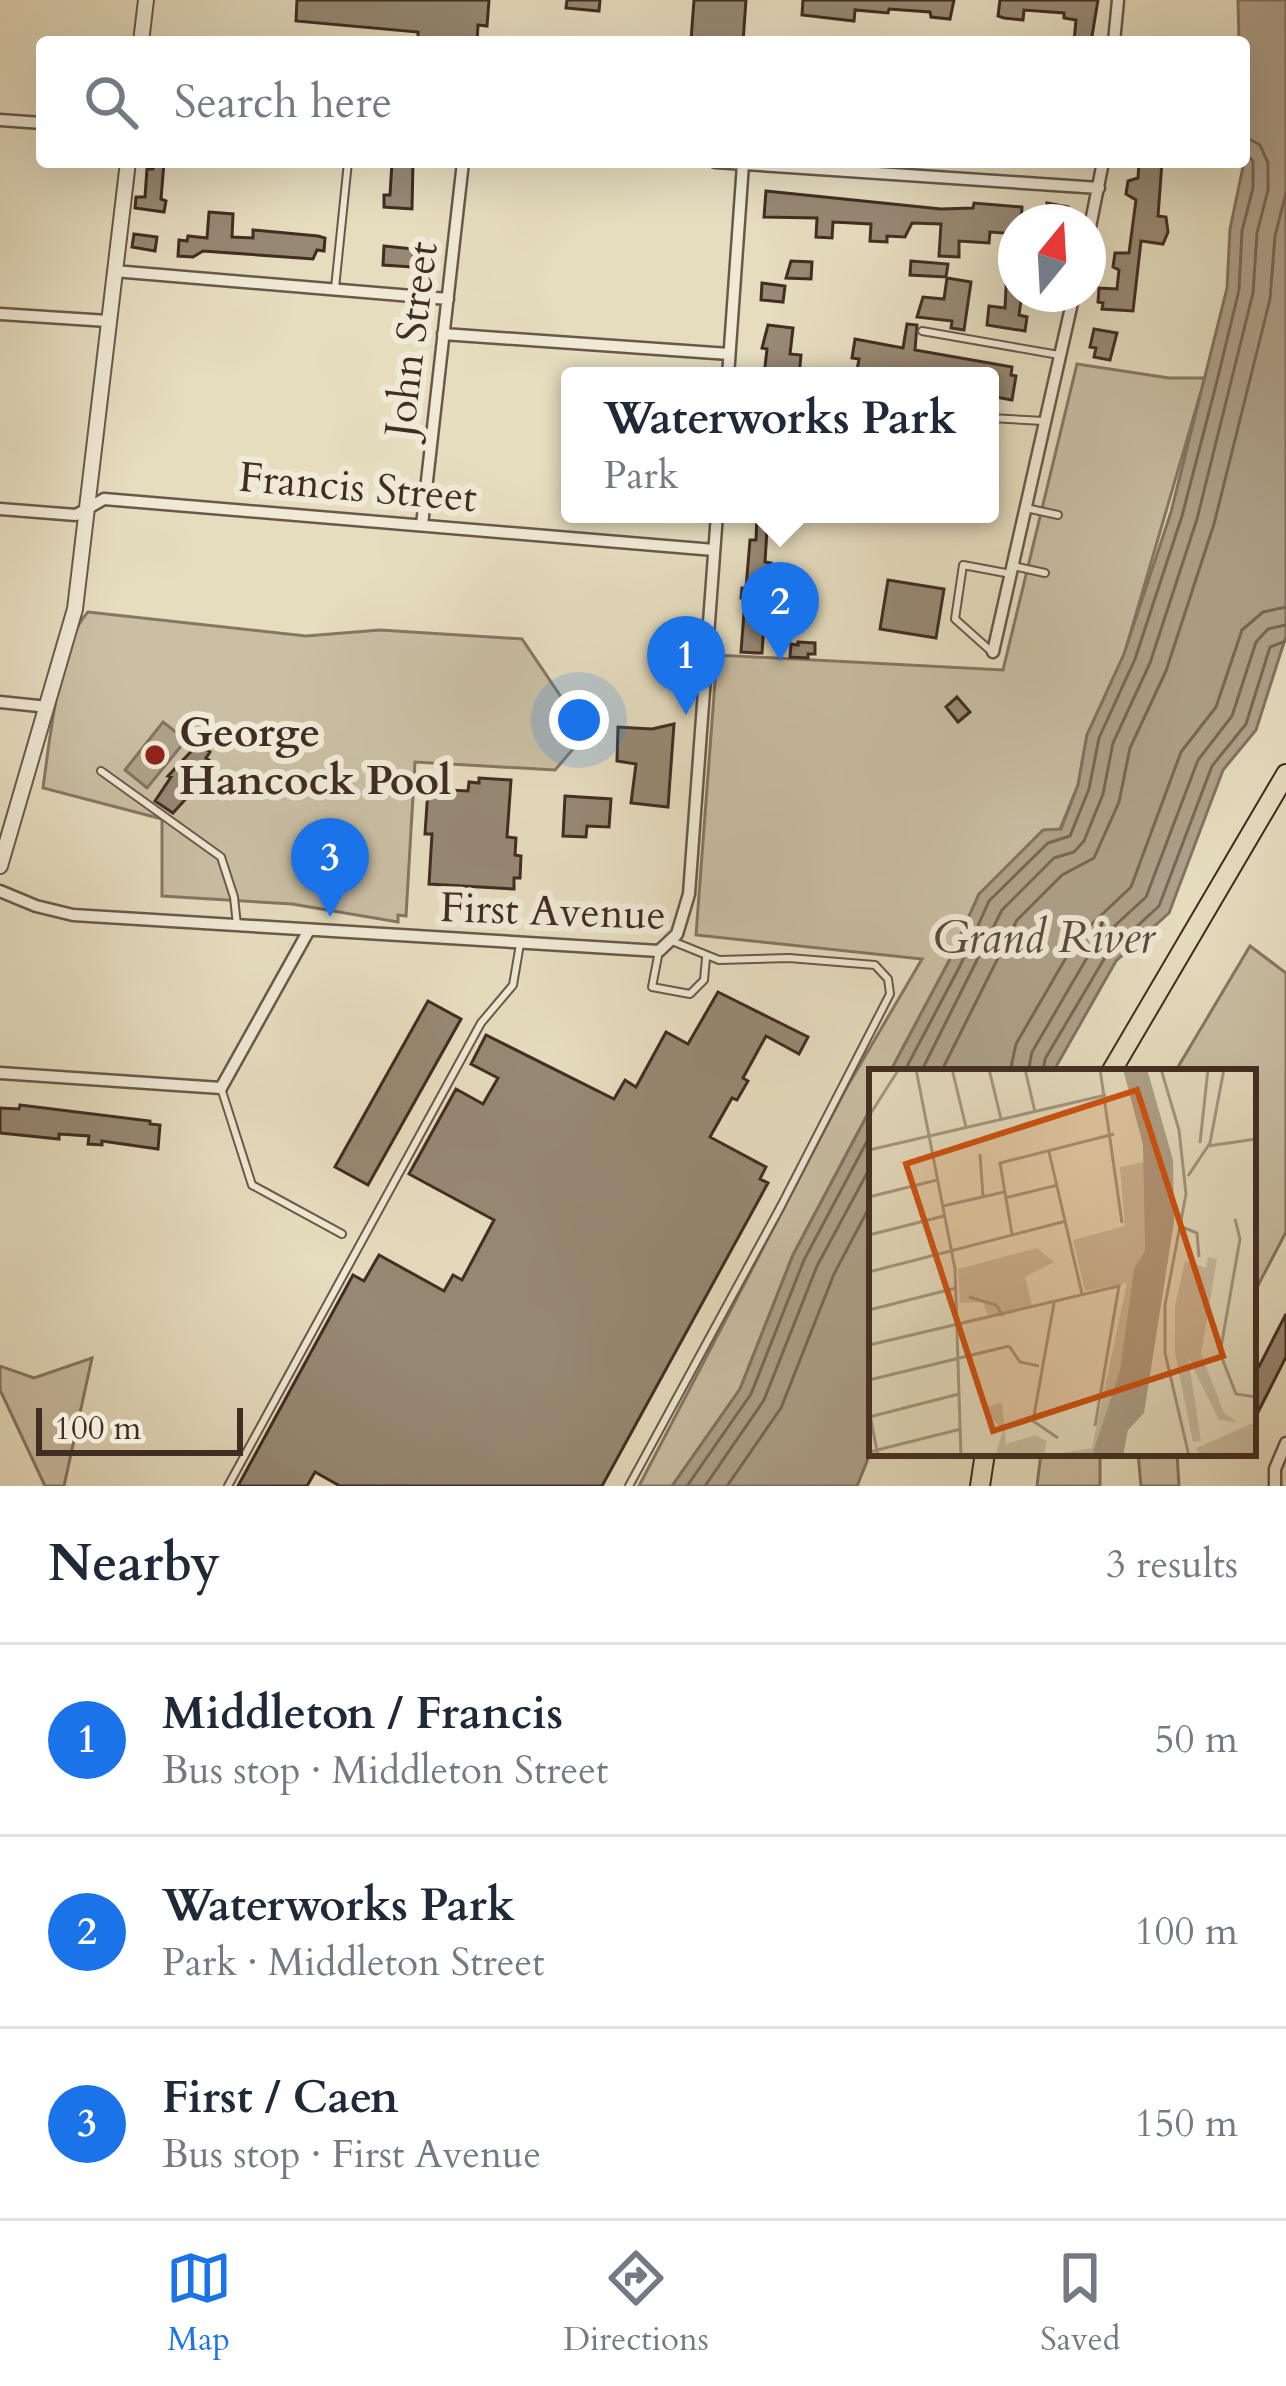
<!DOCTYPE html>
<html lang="en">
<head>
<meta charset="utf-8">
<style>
  body { margin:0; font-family:Cardo,serif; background:#f6f6f7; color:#1f2937 }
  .compass { position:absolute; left:998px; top:204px; width:108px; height:108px; border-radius:50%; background:#fff; box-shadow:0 12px 48px #0002; rotate:18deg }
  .scale { position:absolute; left:36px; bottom:30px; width:207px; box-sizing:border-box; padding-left:12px; border:6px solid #412d23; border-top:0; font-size:33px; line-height:42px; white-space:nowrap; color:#412d23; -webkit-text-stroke:9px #efe9d5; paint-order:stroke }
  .you { position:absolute; left:579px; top:720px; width:42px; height:42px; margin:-30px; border:9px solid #fff; border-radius:50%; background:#1a73e8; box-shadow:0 0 0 18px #1a73e833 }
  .badge { display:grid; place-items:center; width:78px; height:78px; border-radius:50%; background:#1a73e8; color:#fff; font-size:39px; font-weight:700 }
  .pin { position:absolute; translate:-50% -99px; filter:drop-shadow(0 3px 6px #0008) }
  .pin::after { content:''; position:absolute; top:63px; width:42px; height:36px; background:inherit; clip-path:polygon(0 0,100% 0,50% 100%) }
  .popup { position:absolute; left:561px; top:367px; width:438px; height:156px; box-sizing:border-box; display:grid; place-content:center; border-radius:12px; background:#fff; filter:drop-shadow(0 3px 9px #0005); font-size:39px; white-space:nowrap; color:#747a83 }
  .popup b { font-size:45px; color:#1f2937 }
  .popup::after { content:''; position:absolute; left:50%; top:100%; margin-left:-24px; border:24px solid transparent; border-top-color:#fff }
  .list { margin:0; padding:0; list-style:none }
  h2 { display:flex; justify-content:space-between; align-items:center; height:156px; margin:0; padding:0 48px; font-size:51px }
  h2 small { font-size:39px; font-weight:400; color:#747a83 }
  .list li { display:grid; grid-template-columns:78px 1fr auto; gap:36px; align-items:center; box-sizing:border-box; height:192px; padding:0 48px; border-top:3px solid #e0e1e3 }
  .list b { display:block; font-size:45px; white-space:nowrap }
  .list p { margin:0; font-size:39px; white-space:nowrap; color:#747a83 }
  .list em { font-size:39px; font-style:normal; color:#747a83 }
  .icon { flex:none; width:66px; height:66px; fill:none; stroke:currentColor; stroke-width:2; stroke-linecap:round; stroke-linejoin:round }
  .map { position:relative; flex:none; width:1286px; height:1486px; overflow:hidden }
  .search { position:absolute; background:#fff; box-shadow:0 12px 48px #0002; left:36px; right:36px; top:36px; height:132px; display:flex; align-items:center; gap:30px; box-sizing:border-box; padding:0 42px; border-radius:12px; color:#747a83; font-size:45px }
  .sheet { height:732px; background:#fff }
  nav { display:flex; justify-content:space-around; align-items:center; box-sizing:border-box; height:168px; border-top:3px solid #e0e1e3; background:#fff; font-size:33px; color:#747a83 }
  nav a { display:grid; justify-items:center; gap:6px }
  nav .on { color:#1a73e8 }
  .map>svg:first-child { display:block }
</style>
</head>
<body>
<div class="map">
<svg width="1286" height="1486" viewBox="0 0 1286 1486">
  <rect width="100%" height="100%" fill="#e6ddbf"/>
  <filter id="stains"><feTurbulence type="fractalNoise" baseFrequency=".00167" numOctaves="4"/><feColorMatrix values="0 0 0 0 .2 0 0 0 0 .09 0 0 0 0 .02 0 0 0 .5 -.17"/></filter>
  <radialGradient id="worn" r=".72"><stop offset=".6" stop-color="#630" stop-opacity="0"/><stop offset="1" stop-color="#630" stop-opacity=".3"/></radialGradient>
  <path fill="#cabfa4" stroke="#867664" stroke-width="3" d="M 1077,364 L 1169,378 L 1205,378 L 1124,655 L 1087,735 L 1078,785 L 1060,829 L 979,894 L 949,961 L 890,1072 L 872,1072 L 872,1106 L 793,1255 L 740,1389 L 672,1486 L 639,1486 L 847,1087 L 922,959 L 696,935 L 717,655 L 1003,670 Z
    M 88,612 L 306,636 L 380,630 L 522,639 L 586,734 L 555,770 L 415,762 L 406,916 L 398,915 L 398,922 L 292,904 L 162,896 L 162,819 L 43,788 C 49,745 59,642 88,612 Z
    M 1250,946 L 1286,973 L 1286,1232 L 1253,1295 L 1253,1072 L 1175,1072 Z
    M 92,1358 L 64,1486 L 45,1486 L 0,1390 L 0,1366 L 34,1378 Z
    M 1041,1453 L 1100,1453 L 1100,1486 L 1037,1486 Z
    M 1138,1453 L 1177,1453 L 1179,1486 L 1141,1486 Z"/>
  <path fill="#aea18a" stroke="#827361" stroke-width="3" d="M 1238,0 L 1286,0 L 1286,636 L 1256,730 L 1223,770 L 1169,913 L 1116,961 L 1053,1072 L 890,1072 L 949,961 L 979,894 L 1043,830 L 1061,829 L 1078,785 L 1087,735 L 1124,654 L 1171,512 L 1227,288 L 1230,229 L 1244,162 L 1244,42 L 1239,42 Z
    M 163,722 L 186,740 L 147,788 L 125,770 Z
    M 872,1106 L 872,1449 L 857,1486 L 672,1486 L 740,1389 L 793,1255 Z"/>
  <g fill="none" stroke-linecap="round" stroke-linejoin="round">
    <path stroke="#786756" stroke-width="3" d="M 904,1072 L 960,966 L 989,901 L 1048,843 L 1070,836 L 1089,789 L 1099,738 L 1135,659 L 1182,516 L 1217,381 L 1239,290 L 1242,231 L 1253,188 L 1253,161 L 1244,151
      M 921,1072 L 1002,910 L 1054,858 L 1074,852 L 1084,841 L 1103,794 L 1113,743 L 1150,663 L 1197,519 L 1253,293 L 1257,233 L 1268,190 L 1268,163 L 1260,145 L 1244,136
      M 941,1072 L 1017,920 L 1062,875 L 1094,858 L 1119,802 L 1130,748 L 1166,671 L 1214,524 L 1270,299 L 1275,236 L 1286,193
      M 1010,1072 L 1016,1044 L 1078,937 L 1131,887 L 1181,752 L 1216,707 L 1242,630 L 1263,612 L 1286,607
      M 1028,1072 L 1032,1052 L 1095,944 L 1146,897 L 1198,760 L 1232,716 L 1256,642 L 1268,629 L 1286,625
      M 1043,1072 L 1045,1059 L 1107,954 L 1159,906 L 1212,766 L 1246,724 L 1270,647 L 1286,641
      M 687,1486 L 751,1394 L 804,1260 L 872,1132
      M 705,1486 L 764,1400 L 817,1266 L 872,1164
      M 727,1486 L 781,1408 L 834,1274 L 872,1202"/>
  </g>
  <path fill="#978974" stroke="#412d23" stroke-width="3" d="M 297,0 L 489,0 L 487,26 L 478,25 L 477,42 L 418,42 L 418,32 L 296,21 Z
    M 567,0 L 600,0 L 599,11 L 566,8 Z
    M 694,0 L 746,0 L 743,42 L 691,40 Z
    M 803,0 L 954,0 L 950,19 L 931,17 L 930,12 L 889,9 L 888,13 L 855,10 L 854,21 L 802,15 Z
    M 1000,0 L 1098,0 L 1091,42 L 1074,42 L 1076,20 L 1064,18 L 1064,13 L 1024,10 L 1023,20 L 1004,18 L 998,16 Z
    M 154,162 L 164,162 L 161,199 L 166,201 L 164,212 L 135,208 L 136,197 L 145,197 L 147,169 L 153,169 Z
    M 392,162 L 413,162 L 412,209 L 384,207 L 384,195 L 390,195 Z
    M 1139,162 L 1162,162 L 1158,216 L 1166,217 L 1168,232 L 1163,244 L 1141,241 L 1133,311 L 1102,309 L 1103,303 L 1098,302 L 1099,288 L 1117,289 L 1119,270 L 1113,267 L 1115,253 L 1129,253 L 1136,200 L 1126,194 L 1128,181 L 1138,178 Z
    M 766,191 L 941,209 L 973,208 L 974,203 L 1022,207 L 1021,222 L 1016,222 L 1016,234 L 990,232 L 989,243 L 959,241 L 959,257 L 939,256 L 941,224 L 912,223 L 905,237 L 887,236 L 887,242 L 870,241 L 871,224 L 833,222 L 832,238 L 816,237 L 817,218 L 764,217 Z
    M 1047,203 L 1068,207 L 1065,222 L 1045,222 Z
    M 209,212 L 233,214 L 232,237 L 253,238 L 253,230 L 318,236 L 325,238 L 324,251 L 317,250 L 313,259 L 203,251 L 193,257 L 178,256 L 179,240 L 187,241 L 188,236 L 207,238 Z
    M 134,234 L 157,237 L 155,251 L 132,247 Z
    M 384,246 L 414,249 L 412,267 L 383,265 Z
    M 791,261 L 812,262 L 811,279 L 786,278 Z
    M 911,261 L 948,264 L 946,277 L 910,275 Z
    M 1007,269 L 1016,270 L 1016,294 L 1022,294 L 1019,315 L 1027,317 L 1025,331 L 987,325 L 989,306 L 1005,308 Z
    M 947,278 L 971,282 L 964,330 L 951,328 L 952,321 L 917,317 L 923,297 L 944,299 Z
    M 762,283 L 785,286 L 783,302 L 761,300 Z
    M 907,324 L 917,325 L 915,350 L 1012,367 L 1011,375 L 1016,376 L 1012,400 L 990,396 L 990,376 L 856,376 L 859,359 L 852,358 L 855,339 L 903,348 Z
    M 768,325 L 793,328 L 790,354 L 801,355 L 799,376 L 764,376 L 767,349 L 762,348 Z
    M 1094,329 L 1117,333 L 1110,360 L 1094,357 L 1096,348 L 1090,347 Z
    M 757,514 L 768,514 L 765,562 L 771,563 L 769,587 L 776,588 L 775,604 L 769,603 L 767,624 L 764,624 L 762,653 L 758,653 L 741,652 L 745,599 L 741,598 L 742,588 L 746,588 L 750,540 L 756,540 Z
    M 888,580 L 944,589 L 936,638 L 880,629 Z
    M 798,642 L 815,643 L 815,654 L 808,654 L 808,658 L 790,657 L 791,644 L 798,645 Z
    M 957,697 L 970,712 L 958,722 L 946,707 Z
    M 674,724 L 668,807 L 631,803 L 636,764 L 617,761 L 618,727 L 652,729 Z
    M 199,743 L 210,752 L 206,758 L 214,764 L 195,796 L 191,793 L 173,813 L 155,801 L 171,777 L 168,776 Z
    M 479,778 L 511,780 L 507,837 L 516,838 L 515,855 L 521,856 L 520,878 L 514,878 L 514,889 L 429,884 L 432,834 L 425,834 L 428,789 L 468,791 L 469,782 L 479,783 Z
    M 565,796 L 611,799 L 609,827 L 587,826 L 586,837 L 563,836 Z
    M 718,992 L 808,1037 L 799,1054 L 766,1036 L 743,1078 L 748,1081 L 737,1100 L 732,1098 L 710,1137 L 766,1167 L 760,1179 L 768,1183 L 602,1486 L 340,1486 L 315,1472 L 307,1486 L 238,1486 L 353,1275 L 364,1281 L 379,1255 L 444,1291 L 453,1275 L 462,1280 L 494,1220 L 409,1174 L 456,1089 L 483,1104 L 498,1078 L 471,1064 L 486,1035 L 614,1099 L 625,1080 L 636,1087 L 666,1032 L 688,1044 Z
    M 428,1001 L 461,1019 L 368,1185 L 335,1167 Z
    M 20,1105 L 150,1121 L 150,1124 L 160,1125 L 158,1149 L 102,1141 L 102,1145 L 88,1144 L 89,1136 L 59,1134 L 59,1139 L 0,1133 L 0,1108 L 19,1109 Z
    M 1286,1314 L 1286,1357 L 1253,1422 L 1253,1378 Z"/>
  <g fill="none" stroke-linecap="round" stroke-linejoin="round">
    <defs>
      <path id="service" d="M 335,288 L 348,162
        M 922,331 L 1059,355
        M 990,418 L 1044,421
        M 1026,508 L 1058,515
        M 1013,566 L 1045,573
        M 992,652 L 955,619 L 963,565 L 1011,574
        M 101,771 L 221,857 L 234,897 L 237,925
        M 659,951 L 652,987 L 690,994 L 704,980 L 706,958
        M 221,1088 L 252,1185 L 342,1234
        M 228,1486 L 481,1023 L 513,985 L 520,944
        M 629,1486 L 781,1206 L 890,994 L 888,979 L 875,965 L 789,958 L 719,960 L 672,941"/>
      <path id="minor" d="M 1114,42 L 1118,0
        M 0,120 L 42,123
        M 715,162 L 1099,188
        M 1088,237 L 1103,162
        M 114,271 L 448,299
        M 0,314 L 108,321
        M 443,334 L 729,354
        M 728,376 L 743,164
        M 0,509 L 76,515 L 104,499 L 714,550
        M 422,525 L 463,162
        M 993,652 L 1074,294
        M 0,702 L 48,707
        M 0,891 L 36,906 L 73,915 L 659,951 L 677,934 L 689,894 L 717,514
        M 0,1073 L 221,1088 L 309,930
        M 1275,1486 L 1275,1469 L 1286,1443"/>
      <path id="tertiary" d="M 141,42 L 146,0
        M 0,866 L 75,609 L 128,162"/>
      <path id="primary" d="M 1111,1072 L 1286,774
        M 980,1486 L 985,1453"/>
    </defs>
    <use href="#service" stroke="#6a594a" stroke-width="10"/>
    <use href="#minor" stroke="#6a594a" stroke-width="15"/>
    <use href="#tertiary" stroke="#6a594a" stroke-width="18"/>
    <use href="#primary" stroke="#412d23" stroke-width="22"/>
    <use href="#service" stroke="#efe9d5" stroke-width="6"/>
    <use href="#minor" stroke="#efe9d5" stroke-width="10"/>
    <use href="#tertiary" stroke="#efe9d5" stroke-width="14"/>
    <use href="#primary" stroke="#e6ddbf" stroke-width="18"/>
  </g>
  <circle fill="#8f2418" stroke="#efe9d5" stroke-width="4.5" cx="155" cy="755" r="12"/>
  <g text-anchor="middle" stroke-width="12" stroke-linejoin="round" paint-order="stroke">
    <g font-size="42" fill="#412d23" stroke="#efe9d5">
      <text transform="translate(410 339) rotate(-83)" y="15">John Street</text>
      <text transform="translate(358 486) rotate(5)" y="15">Francis Street</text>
      <text transform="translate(553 910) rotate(2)" y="15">First Avenue</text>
    </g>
    <g font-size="42" font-weight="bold" fill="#412d23" stroke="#efe9d5" text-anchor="start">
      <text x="179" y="746">George<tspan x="179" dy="48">Hancock Pool</tspan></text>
    </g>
    <g font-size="45" font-style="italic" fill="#5c4a3d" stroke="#efe9d5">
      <text x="1044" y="952">Grand River</text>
    </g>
  </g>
  <g transform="translate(869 1069)">
    <rect width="387" height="387" fill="#e6ddbf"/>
    <path d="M 275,93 L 276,182 L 265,199 L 251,301 L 227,378 L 223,387 L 175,387 L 223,379 L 258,214 L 216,222 L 204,171 L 256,157 L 251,98 ZM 168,179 L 185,193 L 156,208 L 163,236 L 119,246 L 114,233 L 91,234 L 89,200 ZM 339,188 L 348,190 L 332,285 L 355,344 L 368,353 L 350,351 L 319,288 L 332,372 L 324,373 L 306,284 L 306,237 L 316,192 L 337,199 ZM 133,333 L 137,375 L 166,366 L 178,372 L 174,387 L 126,387 L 134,361 L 114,340 ZM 387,353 L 387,387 L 331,387 L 327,379 Z" fill="#cabfa4"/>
    <path d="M 254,0 L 278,0 L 304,91 L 305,153 L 275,344 L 259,361 L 254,387 L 223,387 L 251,301 L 265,199 L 276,182 L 274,76 Z" fill="#aea18a"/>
    <path fill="none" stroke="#a49781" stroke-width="3" d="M 47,0 L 86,200 L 92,387M 83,0 L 97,58M 120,0 L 132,50M 156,0 L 166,43M 231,0 L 253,154M 292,0 L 310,61 L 317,125 L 296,236 L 296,284 L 320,387M 0,47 L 30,0M 331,74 L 339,0M 339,77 L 387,70M 0,81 L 237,26M 180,83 L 213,225M 111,85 L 114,128M 319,107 L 341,74 L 355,0M 0,128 L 68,111M 136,129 L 189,116M 74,137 L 135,123M 366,150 L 371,170 L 351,284 L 367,325 L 387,328M 313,158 L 328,164 L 330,188M 143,165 L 131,94 L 245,65M 0,166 L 75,147M 0,203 L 197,152M 100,228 L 127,236 L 134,247M 185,234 L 164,352 L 189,369M 0,241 L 87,219M 0,276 L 250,217 L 226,357M 140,277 L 151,293 L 170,297M 0,311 L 140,277M 0,341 L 9,387M 0,348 L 90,325M 0,383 L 92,360"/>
    <path fill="#cf520f" fill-opacity="0.15" stroke="#cf520f" stroke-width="6" d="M 268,21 L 354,287 L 124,362 L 37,95 Z"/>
    <rect width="387" height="387" fill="none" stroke="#412d23" stroke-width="6"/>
  </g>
  <rect width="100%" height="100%" filter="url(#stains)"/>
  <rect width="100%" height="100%" fill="url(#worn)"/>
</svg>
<svg class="compass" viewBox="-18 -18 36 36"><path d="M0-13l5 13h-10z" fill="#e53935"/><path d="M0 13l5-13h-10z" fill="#747a83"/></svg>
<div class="scale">100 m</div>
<div class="you"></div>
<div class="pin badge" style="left:686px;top:715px">1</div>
<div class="pin badge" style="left:780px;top:661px">2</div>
<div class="popup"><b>Waterworks Park</b>Park</div>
<div class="pin badge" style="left:330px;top:917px">3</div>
<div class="search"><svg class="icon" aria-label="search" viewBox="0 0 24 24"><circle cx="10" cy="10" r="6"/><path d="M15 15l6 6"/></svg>Search here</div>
</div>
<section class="sheet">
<h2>Nearby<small>3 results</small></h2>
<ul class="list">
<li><span class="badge">1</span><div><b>Middleton / Francis</b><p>Bus stop · Middleton Street</p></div><em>50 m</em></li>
<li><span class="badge">2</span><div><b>Waterworks Park</b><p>Park · Middleton Street</p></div><em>100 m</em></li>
<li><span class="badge">3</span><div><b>First / Caen</b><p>Bus stop · First Avenue</p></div><em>150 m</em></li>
</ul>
</section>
<nav>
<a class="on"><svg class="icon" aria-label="map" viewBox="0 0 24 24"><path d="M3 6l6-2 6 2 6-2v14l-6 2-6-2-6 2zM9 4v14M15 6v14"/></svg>Map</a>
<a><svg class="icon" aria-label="directions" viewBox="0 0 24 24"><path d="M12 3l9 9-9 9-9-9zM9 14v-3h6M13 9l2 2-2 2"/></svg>Directions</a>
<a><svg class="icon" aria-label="saved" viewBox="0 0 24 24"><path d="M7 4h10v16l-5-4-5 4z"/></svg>Saved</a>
</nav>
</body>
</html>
